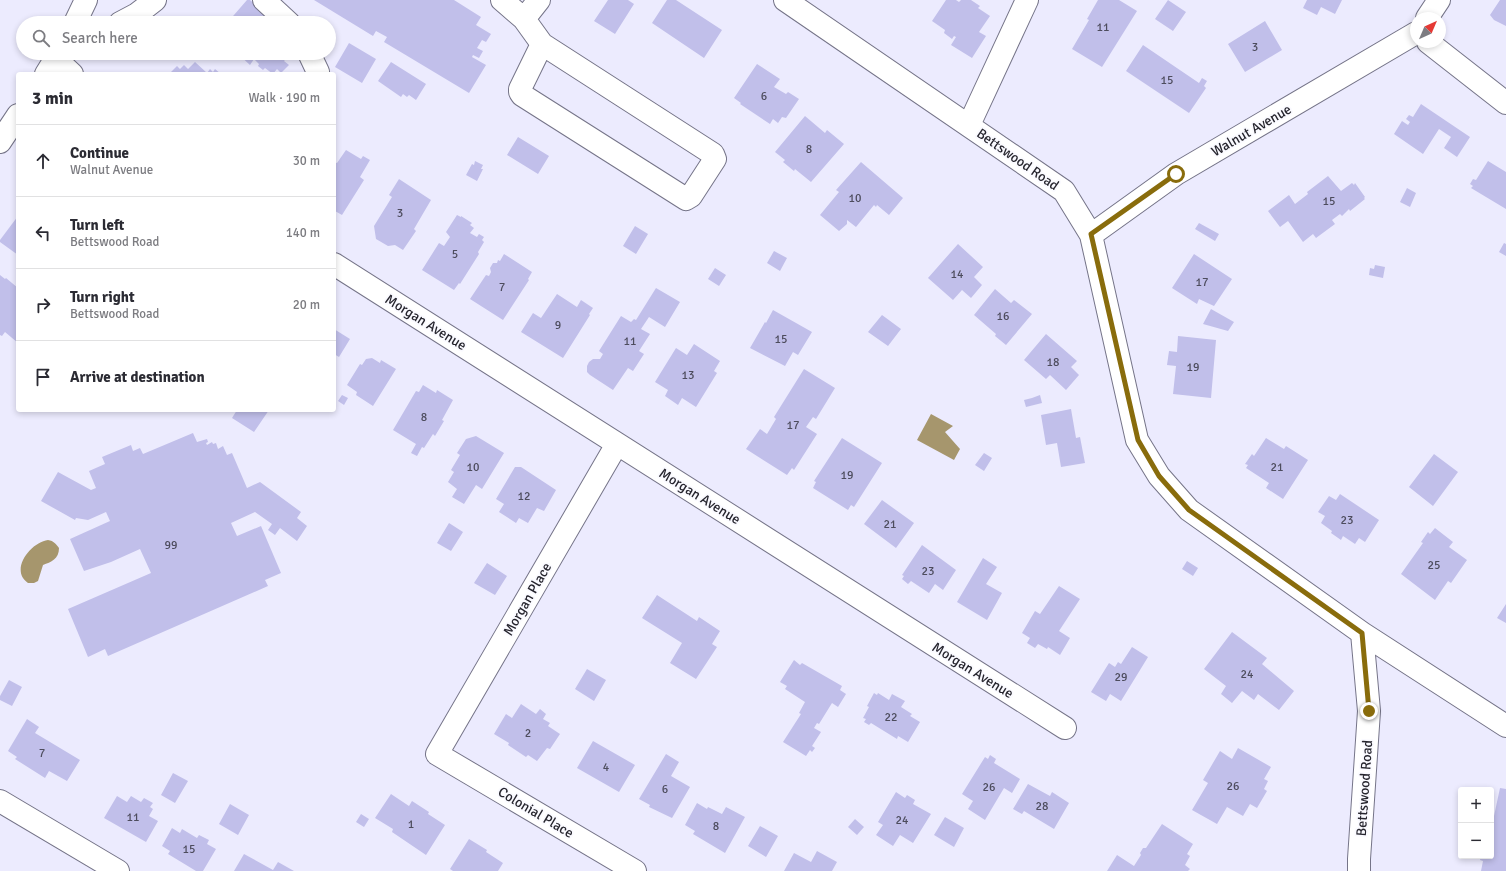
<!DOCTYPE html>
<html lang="en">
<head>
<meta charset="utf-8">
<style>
  body { margin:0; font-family:Signika,sans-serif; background:#f2f2f3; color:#2b2b33 }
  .controls { position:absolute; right:12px; bottom:12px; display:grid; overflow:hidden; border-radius:4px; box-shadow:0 2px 6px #0003 }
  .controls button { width:36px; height:36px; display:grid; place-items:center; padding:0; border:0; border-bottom:1px solid #e1e1e2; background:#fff; color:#2b2b33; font:20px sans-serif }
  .compass { position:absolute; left:1410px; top:12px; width:36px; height:36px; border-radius:50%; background:#fff; box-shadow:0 2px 6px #0003; rotate:44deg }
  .stop { position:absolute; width:12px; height:12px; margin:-9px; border:3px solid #896c0c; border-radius:50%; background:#fff }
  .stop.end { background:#896c0c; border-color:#fff; box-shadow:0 1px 4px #0008 }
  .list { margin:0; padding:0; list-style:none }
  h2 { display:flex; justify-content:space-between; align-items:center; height:52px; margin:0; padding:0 16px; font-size:17px }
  h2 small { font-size:13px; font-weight:400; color:#7c7c81 }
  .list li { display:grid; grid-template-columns:26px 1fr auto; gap:12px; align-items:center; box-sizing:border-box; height:72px; padding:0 16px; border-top:1px solid #e1e1e2 }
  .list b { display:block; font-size:15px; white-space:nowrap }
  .list p { margin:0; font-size:13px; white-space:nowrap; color:#7c7c81 }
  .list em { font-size:13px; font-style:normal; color:#7c7c81 }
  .icon { flex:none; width:22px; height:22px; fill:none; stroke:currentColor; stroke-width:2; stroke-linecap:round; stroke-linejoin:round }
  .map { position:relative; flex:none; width:1506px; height:871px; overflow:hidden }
  .search { position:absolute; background:#fff; box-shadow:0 2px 6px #0003; left:16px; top:16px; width:320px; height:44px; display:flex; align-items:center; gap:10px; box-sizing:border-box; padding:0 14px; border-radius:22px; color:#7c7c81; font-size:15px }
  .panel { position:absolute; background:#fff; box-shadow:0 2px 6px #0003; left:16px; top:72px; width:320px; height:340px; border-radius:4px }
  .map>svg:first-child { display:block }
</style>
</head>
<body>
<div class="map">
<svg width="1506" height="871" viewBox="0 0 1506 871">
  <rect width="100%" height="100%" fill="#ecebfe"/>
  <path fill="#a6966d" d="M 931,414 L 953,426 L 945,432 L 960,449 L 954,460 L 917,440 Z
    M 48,540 C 54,541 56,544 59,548 C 59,559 51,562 43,565 L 38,581 L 34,583 L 28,583 C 9,570 31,542 48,540 Z"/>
  <path fill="#c1bfea" d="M 247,0 L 250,0 L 267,15 L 277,17 L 272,23 L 227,23 Z
    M 314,0 L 454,0 L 481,17 L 476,25 L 491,34 L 486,42 L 482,40 L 477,48 L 483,51 L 479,58 L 473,55 L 472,57 L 486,65 L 469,93 L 384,42 L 387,37 L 376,31 L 373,36 Z
    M 608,0 L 628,0 L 634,4 L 615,34 L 594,21 Z
    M 667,0 L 676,0 L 722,30 L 704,58 L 652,23 Z
    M 946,0 L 956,0 L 959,2 L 961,0 L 971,0 L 980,6 L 978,8 L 990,16 L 979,32 L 986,36 L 972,58 L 951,45 L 956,37 L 954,36 L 952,39 L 944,33 L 945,30 L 932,21 Z
    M 1098,0 L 1119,0 L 1137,11 L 1102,67 L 1072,49 L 1089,20 L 1087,19 Z
    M 1168,0 L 1186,12 L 1173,31 L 1155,19 Z
    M 1307,0 L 1342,0 L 1335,14 L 1321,7 L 1317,15 L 1303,8 Z
    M 1500,0 L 1506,0 L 1506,26 L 1494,20 L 1490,15 Z
    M 1265,21 L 1282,50 L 1245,72 L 1228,44 Z
    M 349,43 L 376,59 L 362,83 L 335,67 Z
    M 1143,45 L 1199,83 L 1202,78 L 1207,81 L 1204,86 L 1206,88 L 1189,113 L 1126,71 Z
    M 237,53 L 291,53 L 284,61 L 289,65 L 281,73 L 277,69 L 273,74 L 265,68 L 263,70 L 258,66 L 259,64 L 254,59 L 250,65 Z
    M 195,62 L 207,73 L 210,69 L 213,72 L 215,69 L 221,74 L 169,74 L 177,66 L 180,69 L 184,65 L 188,69 Z
    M 391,62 L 426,84 L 416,100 L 409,95 L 407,97 L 403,94 L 401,97 L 378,81 Z
    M 757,64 L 780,79 L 774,87 L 786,94 L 788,92 L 799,99 L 786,118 L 782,117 L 778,123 L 773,119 L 770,124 L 740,104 L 741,103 L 734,98 Z
    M 1421,104 L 1470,137 L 1457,157 L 1444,148 L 1451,137 L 1439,129 L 1423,154 L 1394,134 L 1402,121 L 1408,125 L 1410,122 L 1406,119 L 1409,115 L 1413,117 Z
    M 805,116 L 825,133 L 827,130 L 844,144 L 811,182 L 795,169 L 794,171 L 783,162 L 785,160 L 775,152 Z
    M 518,137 L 549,156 L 538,174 L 507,155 Z
    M 346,150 L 361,159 L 363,156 L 370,160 L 360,177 L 364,180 L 342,215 L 335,211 L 334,214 L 334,162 L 337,163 Z
    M 475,161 L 483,165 L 481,169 L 483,169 L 477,181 L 466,175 L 472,164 L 474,165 Z
    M 1488,161 L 1506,172 L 1506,209 L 1471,188 L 1473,186 L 1470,184 L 1473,179 L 1476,180 Z
    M 861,162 L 903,198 L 889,215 L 877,205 L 876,207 L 874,205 L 856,227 L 847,220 L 847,224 L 839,231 L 820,215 L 839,192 L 836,190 Z
    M 1328,176 L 1341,191 L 1352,183 L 1354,185 L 1355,183 L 1365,197 L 1364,198 L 1365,199 L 1350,211 L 1349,209 L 1342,216 L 1340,214 L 1332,220 L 1335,224 L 1316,238 L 1313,234 L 1303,242 L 1288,221 L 1280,227 L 1268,211 L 1289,195 L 1295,204 L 1308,194 L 1307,192 Z
    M 399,179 L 431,200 L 414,229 L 416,231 L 403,250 L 395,245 L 388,246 L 376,239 L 374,226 L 392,197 L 389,195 Z
    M 1407,188 L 1416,193 L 1410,207 L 1400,202 Z
    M 457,215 L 461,217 L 461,216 L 472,223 L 470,225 L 474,228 L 470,233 L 477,237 L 479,234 L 484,237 L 482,240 L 484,242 L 478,252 L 479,254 L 460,284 L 459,283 L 454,290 L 422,270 L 439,243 L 444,246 L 450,237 L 446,232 Z
    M 18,216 L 18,255 L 0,242 L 0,240 Z
    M 1199,223 L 1219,234 L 1215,241 L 1195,229 Z
    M 635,226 L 648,234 L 636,254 L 623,246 Z
    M 1504,243 L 1506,244 L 1506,256 L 1499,252 Z
    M 958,244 L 983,267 L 974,277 L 982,285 L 971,298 L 962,290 L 953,300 L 928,278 Z
    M 774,251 L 787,258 L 780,271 L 767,263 Z
    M 504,254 L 532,272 L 528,279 L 529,280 L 503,320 L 470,299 L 486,275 L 489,276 L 491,272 L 490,268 L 493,263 L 497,263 L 498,260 L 500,261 Z
    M 1194,254 L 1232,279 L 1214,306 L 1199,299 L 1197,304 L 1172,288 Z
    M 1375,265 L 1385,267 L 1383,278 L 1369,275 L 1370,268 L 1374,269 Z
    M 715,268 L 726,275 L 719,286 L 708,279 Z
    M 0,275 L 5,279 L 6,278 L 18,288 L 18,343 L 5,332 L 2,336 L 0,335 Z
    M 656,288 L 680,302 L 665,327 L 649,317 L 641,329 L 650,334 L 639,351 L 644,354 L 633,371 L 628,368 L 613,390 L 590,375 L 587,372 L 587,366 L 589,362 L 593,359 L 600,359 L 603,354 L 599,351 L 621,316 L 631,322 L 634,319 L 636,320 Z
    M 995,289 L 1011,303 L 1014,300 L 1032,314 L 1006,345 L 995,336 L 996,334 L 974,315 Z
    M 557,294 L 577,307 L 581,300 L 593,308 L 589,314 L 590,315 L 563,358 L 521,332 L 533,313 L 541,318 Z
    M 1211,309 L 1234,322 L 1228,331 L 1203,324 Z
    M 773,310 L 812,332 L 798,355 L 793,352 L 785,366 L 750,348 L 765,322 L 766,323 Z
    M 882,315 L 901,329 L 888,346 L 868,332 Z
    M 334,329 L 350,339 L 339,357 L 334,354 Z
    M 1046,334 L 1077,361 L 1071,367 L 1079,375 L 1066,390 L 1050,375 L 1046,379 L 1024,360 Z
    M 1178,336 L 1216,340 L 1211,398 L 1173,394 L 1176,366 L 1167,365 L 1169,351 L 1177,352 Z
    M 694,344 L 720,361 L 714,371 L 717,373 L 696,407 L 682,398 L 678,405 L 665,396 L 668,390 L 655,382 L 676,348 L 687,355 Z
    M 372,358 L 380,363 L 381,360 L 396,369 L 373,406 L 356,395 L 357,392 L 347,385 L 360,364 L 362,365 L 366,359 Z
    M 804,369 L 835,388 L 816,419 L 813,417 L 806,427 L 817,434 L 794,470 L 792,468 L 787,475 L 746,449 L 760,429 L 767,434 L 776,419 L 774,417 Z
    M 423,385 L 436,393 L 437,390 L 453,400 L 442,420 L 444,421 L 435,436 L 433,434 L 424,448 L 422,447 L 417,456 L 411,453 L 416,444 L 393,430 L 416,391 L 419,392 Z
    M 342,395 L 348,398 L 344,405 L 338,401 Z
    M 1040,395 L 1042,403 L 1034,405 L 1032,398 Z
    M 1032,398 L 1034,405 L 1026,407 L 1024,400 Z
    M 1071,409 L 1076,438 L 1080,437 L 1085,463 L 1061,467 L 1057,443 L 1046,445 L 1041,415 Z
    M 237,410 L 269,410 L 254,432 L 232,418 Z
    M 193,433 L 197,442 L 207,439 L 208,442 L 206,443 L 207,445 L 212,442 L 213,444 L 216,443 L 218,449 L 223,446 L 227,455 L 232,453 L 247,488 L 260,482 L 301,512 L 297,518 L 307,526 L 297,541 L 280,528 L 275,535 L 268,530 L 272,524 L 255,512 L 231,523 L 237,536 L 261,526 L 281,573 L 265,580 L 268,586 L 108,656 L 105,649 L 88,657 L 68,609 L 151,573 L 140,549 L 111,562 L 84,571 L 70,539 L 110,521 L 106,512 L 88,520 L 76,518 L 75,520 L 41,501 L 58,472 L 91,490 L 96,488 L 89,471 L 105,464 L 102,457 L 131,445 L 133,451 L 140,448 L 143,454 Z
    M 476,436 L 504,453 L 482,489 L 476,485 L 464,504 L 452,497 L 457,489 L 448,482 L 454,472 L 451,470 L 460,455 L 457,453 L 466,439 Z
    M 842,438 L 882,463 L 854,507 L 851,505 L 848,510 L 813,488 L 816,482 L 814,481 Z
    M 1266,438 L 1284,449 L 1286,446 L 1308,460 L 1283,499 L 1266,488 L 1269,483 L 1246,468 L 1248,465 L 1245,464 L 1252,454 L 1254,456 Z
    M 984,453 L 992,458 L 984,471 L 975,465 Z
    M 1434,454 L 1458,472 L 1433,506 L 1409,487 Z
    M 515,467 L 521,467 L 556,490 L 544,511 L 537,508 L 528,523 L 519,518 L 516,523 L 499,512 L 504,504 L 496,499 Z
    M 1340,494 L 1379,520 L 1365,542 L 1359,538 L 1355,544 L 1343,536 L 1341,540 L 1331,533 L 1332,531 L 1321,523 L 1325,516 L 1318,512 L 1329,496 L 1336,500 Z
    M 882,500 L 914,523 L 896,548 L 864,524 Z
    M 449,523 L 463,532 L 451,551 L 437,543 Z
    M 1435,528 L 1453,542 L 1449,547 L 1467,560 L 1451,583 L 1448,581 L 1435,600 L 1401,574 L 1423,543 L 1421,542 L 1428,532 L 1430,534 Z
    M 922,545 L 956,570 L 943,590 L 935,584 L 929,593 L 911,581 L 908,584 L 902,579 L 904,576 L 902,575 Z
    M 983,558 L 997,567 L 986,584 L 1002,593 L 987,620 L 957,602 Z
    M 1187,561 L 1198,568 L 1193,576 L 1182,569 Z
    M 487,563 L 507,576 L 495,595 L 474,583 Z
    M 1059,586 L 1080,599 L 1059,631 L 1070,638 L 1060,655 L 1048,647 L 1047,649 L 1038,644 L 1035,648 L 1027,643 L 1030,638 L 1022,633 L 1035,611 L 1040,614 Z
    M 657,595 L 697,621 L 699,617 L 720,631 L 712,644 L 717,647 L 696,679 L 670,663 L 682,643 L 642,618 Z
    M 1506,604 L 1506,623 L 1497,618 Z
    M 1232,632 L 1267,658 L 1262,664 L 1294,691 L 1279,710 L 1258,694 L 1254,700 L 1242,691 L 1232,703 L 1221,694 L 1226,686 L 1204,669 Z
    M 1132,647 L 1148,657 L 1121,701 L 1110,694 L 1106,701 L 1091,692 L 1109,663 L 1115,667 L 1118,662 L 1121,664 Z
    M 794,660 L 800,665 L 802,663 L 842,686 L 840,690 L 846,694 L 838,707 L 832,703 L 819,724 L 817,723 L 814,728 L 821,732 L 812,746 L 815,748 L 812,752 L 810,750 L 806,756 L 783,742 L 801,714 L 799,713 L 805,702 L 785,689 L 787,686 L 780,682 Z
    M 587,669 L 606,680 L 594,701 L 575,689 Z
    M 9,680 L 22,687 L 12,706 L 0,700 L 0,696 Z
    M 874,693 L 877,695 L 878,693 L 889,700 L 892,694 L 905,701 L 901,707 L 912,714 L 910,716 L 920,722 L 908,742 L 898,736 L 897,739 L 871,723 L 869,725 L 864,722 L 866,719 L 863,718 L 869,707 L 867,706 Z
    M 521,704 L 536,714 L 540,709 L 546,714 L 543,719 L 550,723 L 548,726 L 560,734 L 550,749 L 547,748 L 537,761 L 528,755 L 526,757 L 508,745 L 509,743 L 494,734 L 506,714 L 512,718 Z
    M 27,719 L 39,727 L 35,733 L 80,760 L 67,781 L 49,771 L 45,778 L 15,759 L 17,757 L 8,751 Z
    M 593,741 L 635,765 L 619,792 L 577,768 Z
    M 1238,748 L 1271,767 L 1264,779 L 1268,781 L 1264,789 L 1267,791 L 1257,808 L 1250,804 L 1243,816 L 1227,807 L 1217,824 L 1192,810 L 1208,783 L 1203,780 L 1220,751 L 1232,759 Z
    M 666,754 L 679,762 L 671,776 L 690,787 L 672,818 L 649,807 L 650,805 L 639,799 Z
    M 990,755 L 996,759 L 994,763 L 1020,779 L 1012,793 L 1004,788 L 985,820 L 968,809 L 973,801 L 962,794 L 985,757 L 988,759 Z
    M 173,773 L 188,781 L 175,803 L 161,795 Z
    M 1028,784 L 1050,796 L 1052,792 L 1069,803 L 1054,829 L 1024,811 L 1022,814 L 1013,809 Z
    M 1500,788 L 1506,789 L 1506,871 L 1481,871 L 1483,861 L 1480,860 L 1481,856 L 1491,856 L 1491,830 Z
    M 896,792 L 905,798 L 907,795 L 915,800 L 913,804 L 931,814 L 913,843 L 900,835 L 893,846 L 876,835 L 883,825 L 878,822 Z
    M 391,794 L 409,806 L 412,801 L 429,812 L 428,814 L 445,825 L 426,855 L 392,832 L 393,829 L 375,818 Z
    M 117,796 L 127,802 L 131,796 L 141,802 L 144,798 L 153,803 L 150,807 L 153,809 L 149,816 L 158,821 L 146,842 L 104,818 Z
    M 697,803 L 707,809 L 708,807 L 722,814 L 726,807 L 745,817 L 725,853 L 693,834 L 695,831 L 685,825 Z
    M 230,804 L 249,815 L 238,835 L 219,824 Z
    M 361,814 L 369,819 L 364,827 L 356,822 Z
    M 945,817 L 964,828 L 954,847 L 934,835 Z
    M 855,819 L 864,827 L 857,835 L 848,827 Z
    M 1162,824 L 1193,844 L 1187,854 L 1190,856 L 1185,865 L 1190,869 L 1188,871 L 1107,871 L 1117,855 L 1134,866 L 1141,855 L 1140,853 L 1143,848 L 1146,848 Z
    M 760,826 L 778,836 L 766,857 L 748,846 Z
    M 172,828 L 180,833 L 182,829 L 197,838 L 199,835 L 209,840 L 207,844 L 216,849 L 203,871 L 196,871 L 168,854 L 170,851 L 162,846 Z
    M 469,839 L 487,850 L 486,852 L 503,863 L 498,871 L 453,871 L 450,869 Z
    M 817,851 L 837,862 L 832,871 L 784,871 L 794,853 L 811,862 Z
    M 244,854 L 273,870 L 278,862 L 294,871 L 234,871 Z"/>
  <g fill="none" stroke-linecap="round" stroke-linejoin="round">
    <defs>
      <path id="minor" d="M 264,0 L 289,23
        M 502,0 L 524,19 L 539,0
        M 785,0 L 1064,191 L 1091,235 L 1137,440 L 1159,476 L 1189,510 L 1362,633 L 1369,711 L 1359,859 L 1359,871
        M 1427,18 L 1439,0
        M 524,19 L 542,44 L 713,154 L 715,159 L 691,196 L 686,199 L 522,95 L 520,92 L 520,89 L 542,44
        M 1428,42 L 1506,103
        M 309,53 L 318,72 L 317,74
        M 56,59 L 72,74
        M 969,125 L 1027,0
        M 1091,235 L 1176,174 L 1416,33
        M 334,264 L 1065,728
        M 617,444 L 437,754 L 635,871
        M 1362,633 L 1506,726
        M 0,801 L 118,871"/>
      <path id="major" d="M 75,23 L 86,0
        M 120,23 L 137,14 L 155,0
        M 46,74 L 59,53
        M 0,142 L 18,115"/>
    </defs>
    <use href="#minor" stroke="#757488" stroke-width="24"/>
    <use href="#major" stroke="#757488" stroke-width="24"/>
    <use href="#minor" stroke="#fff" stroke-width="22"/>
    <use href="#major" stroke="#fff" stroke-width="22"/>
  </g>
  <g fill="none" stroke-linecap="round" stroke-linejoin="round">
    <path stroke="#896c0c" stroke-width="5" d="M 1176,174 L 1091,234 L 1138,440 L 1159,476 L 1189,510 L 1362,633 L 1369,711"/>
  </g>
  <g text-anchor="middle" stroke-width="3.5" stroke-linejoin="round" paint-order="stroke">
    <g font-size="12" fill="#4d4c5d">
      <text x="1103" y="31">11</text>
      <text x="1255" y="51">3</text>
      <text x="1167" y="84">15</text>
      <text x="764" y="100">6</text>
      <text x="809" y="153">8</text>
      <text x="855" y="202">10</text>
      <text x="1329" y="205">15</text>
      <text x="400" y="217">3</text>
      <text x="455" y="258">5</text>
      <text x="957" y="278">14</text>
      <text x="1202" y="286">17</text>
      <text x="502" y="291">7</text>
      <text x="1003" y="320">16</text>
      <text x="558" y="329">9</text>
      <text x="781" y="343">15</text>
      <text x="630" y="345">11</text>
      <text x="1053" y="366">18</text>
      <text x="1193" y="371">19</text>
      <text x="688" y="379">13</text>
      <text x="424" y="421">8</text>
      <text x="793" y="429">17</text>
      <text x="473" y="471">10</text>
      <text x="1277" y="471">21</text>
      <text x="847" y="479">19</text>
      <text x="524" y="500">12</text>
      <text x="1347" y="524">23</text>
      <text x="890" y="528">21</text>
      <text x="171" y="549">99</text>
      <text x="1434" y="569">25</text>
      <text x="928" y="575">23</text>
      <text x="1247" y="678">24</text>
      <text x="1121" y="681">29</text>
      <text x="891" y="721">22</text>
      <text x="528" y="737">2</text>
      <text x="42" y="757">7</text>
      <text x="606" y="771">4</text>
      <text x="1233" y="790">26</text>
      <text x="989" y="791">26</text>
      <text x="665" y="793">6</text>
      <text x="1042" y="810">28</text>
      <text x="133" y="821">11</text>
      <text x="902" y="824">24</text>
      <text x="411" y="828">1</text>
      <text x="716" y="830">8</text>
      <text x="189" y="853">15</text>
    </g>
    <g font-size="14" fill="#26252e" stroke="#fafaff">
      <text transform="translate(1251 130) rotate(-30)" y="5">Walnut Avenue</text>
      <text transform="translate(1018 159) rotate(35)" y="5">Bettswood Road</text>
      <text transform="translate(426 322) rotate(32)" y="5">Morgan Avenue</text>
      <text transform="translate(700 496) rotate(32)" y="5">Morgan Avenue</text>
      <text transform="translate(527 599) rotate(-60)" y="5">Morgan Place</text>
      <text transform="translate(973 670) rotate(32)" y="5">Morgan Avenue</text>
      <text transform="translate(1364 788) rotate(-86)" y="5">Bettswood Road</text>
      <text transform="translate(536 812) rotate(31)" y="5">Colonial Place</text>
    </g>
  </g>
</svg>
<div class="controls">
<button>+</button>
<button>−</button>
</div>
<svg class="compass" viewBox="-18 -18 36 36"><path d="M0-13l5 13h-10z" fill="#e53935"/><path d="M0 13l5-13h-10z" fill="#7c7c81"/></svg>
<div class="stop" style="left:1176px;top:174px"></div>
<div class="stop end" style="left:1369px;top:711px"></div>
<div class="search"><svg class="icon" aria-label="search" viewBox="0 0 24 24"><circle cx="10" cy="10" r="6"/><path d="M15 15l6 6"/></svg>Search here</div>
<section class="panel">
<h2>3 min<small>Walk · 190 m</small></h2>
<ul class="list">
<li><svg class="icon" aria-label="ahead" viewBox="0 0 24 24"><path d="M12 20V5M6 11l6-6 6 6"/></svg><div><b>Continue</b><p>Walnut Avenue</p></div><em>30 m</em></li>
<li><svg class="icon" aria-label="left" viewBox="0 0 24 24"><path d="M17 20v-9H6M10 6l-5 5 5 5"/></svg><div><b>Turn left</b><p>Bettswood Road</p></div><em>140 m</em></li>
<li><svg class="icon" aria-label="right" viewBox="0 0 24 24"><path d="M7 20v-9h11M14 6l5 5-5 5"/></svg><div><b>Turn right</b><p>Bettswood Road</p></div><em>20 m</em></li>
<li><svg class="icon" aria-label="arrive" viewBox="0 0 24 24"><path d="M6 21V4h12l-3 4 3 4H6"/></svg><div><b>Arrive at destination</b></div></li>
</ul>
</section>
</div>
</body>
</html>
